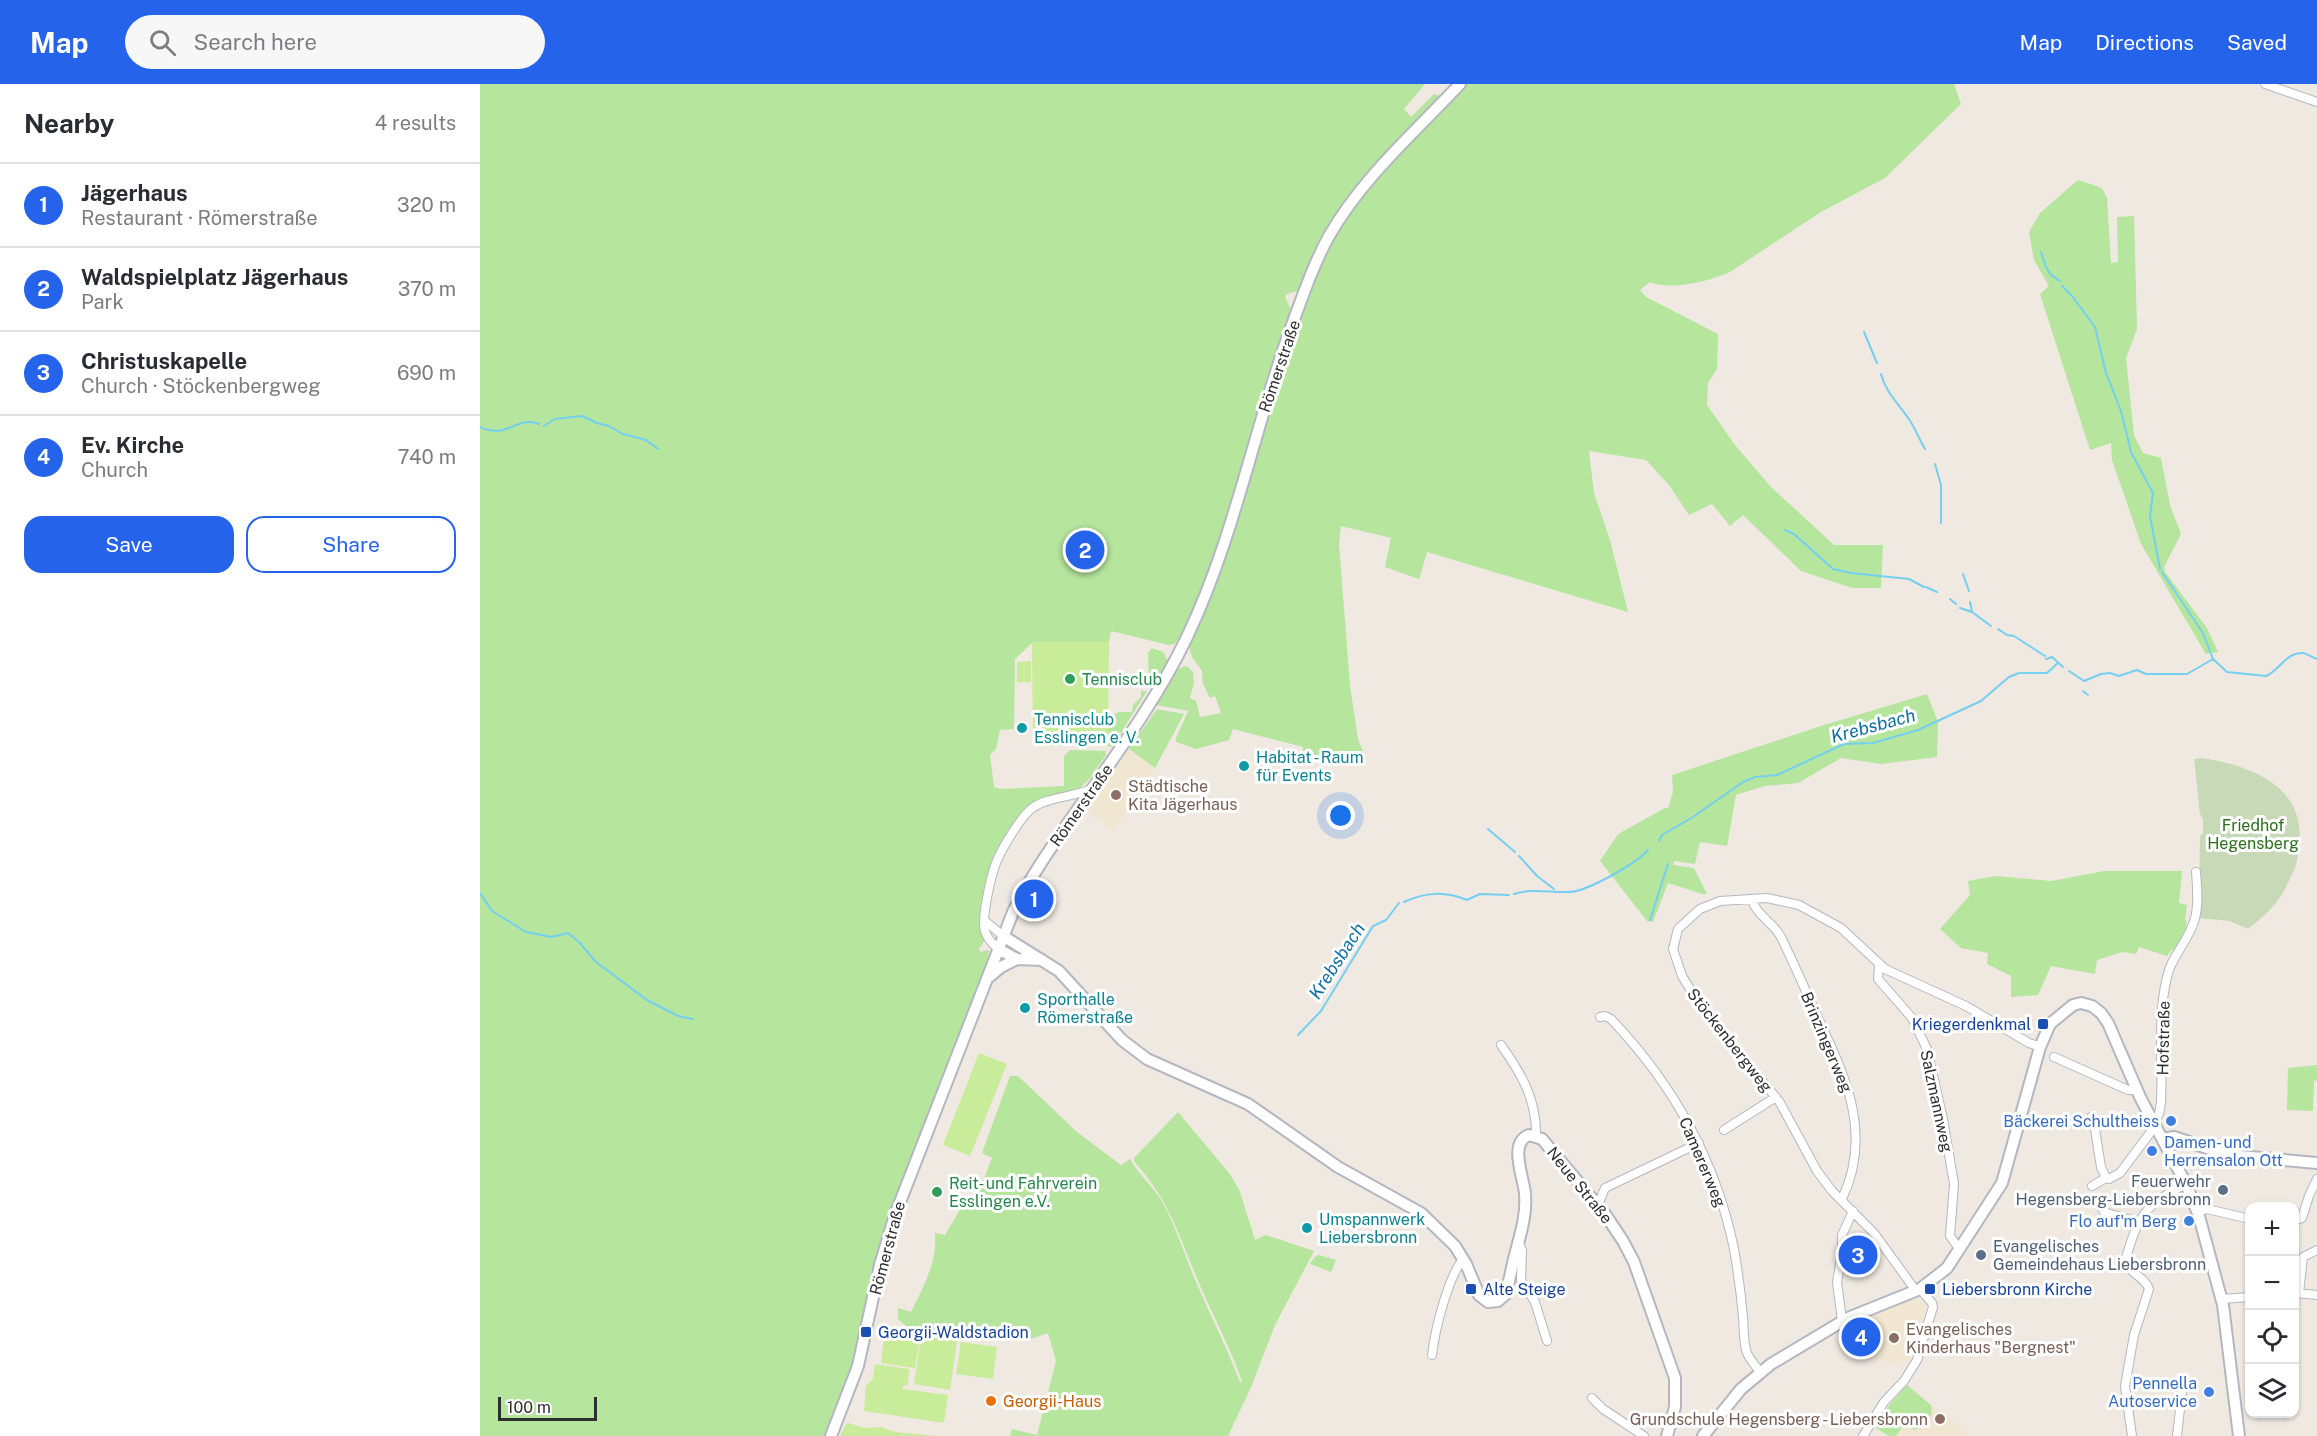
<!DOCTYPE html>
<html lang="en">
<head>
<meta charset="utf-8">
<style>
  body { margin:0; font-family:"Public Sans",sans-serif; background:#f7f7f7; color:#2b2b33 }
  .controls { position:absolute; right:18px; bottom:18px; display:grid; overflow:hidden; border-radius:12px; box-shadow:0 2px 4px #0004 }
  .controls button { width:54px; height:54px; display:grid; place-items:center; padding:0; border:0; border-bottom:2px solid #e1e1e2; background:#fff; color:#2b2b33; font:30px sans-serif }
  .scale { position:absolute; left:18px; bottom:15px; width:99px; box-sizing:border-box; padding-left:6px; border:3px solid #2e2e2e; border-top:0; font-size:16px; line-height:21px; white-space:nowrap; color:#2e2e2e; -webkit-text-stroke:4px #fff; paint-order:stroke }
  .you { position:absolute; left:861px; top:732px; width:21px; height:21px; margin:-15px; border:4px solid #fff; border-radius:50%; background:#1a73e8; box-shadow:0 0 0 9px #1a73e833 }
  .badge { display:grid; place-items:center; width:39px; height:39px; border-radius:50%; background:#2563eb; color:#fff; font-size:20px; font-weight:700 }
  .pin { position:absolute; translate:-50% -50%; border:3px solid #fff; box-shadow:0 2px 6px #0006 }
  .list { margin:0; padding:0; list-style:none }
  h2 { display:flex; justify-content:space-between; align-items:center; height:78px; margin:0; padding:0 24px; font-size:26px }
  h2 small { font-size:20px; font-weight:400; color:#7c7c81 }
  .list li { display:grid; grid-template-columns:39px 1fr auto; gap:18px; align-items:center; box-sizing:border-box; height:84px; padding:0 24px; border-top:2px solid #e1e1e2 }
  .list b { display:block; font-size:22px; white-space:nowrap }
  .list p { margin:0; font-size:20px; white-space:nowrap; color:#7c7c81 }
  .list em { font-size:20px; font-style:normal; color:#7c7c81 }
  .actions { display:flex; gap:12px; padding:18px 24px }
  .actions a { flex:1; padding:14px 0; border:2px solid #2563eb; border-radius:18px; text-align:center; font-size:21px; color:#2563eb }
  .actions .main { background:#2563eb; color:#fff }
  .icon { flex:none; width:33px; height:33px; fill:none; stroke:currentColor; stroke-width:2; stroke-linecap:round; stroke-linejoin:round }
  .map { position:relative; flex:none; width:1837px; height:1352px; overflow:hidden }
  header { display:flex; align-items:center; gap:36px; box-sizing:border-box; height:84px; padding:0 30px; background:#2563eb; color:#fff }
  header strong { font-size:28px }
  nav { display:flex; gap:33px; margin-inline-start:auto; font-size:21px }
  .search { width:420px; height:54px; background:#f7f7f7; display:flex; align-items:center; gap:15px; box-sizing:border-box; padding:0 21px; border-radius:33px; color:#7c7c81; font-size:22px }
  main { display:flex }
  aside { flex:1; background:#fff }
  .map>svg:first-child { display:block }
</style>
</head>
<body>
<header>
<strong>Map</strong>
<div class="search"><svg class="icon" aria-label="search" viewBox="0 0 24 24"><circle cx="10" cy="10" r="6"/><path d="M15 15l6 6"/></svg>Search here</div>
<nav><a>Map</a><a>Directions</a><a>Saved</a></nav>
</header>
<main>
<aside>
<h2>Nearby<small>4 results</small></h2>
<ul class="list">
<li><span class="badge">1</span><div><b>Jägerhaus</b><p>Restaurant · Römerstraße</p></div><em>320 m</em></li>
<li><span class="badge">2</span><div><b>Waldspielplatz Jägerhaus</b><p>Park</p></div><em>370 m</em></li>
<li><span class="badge">3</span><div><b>Christuskapelle</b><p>Church · Stöckenbergweg</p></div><em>690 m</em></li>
<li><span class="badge">4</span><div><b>Ev. Kirche</b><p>Church</p></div><em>740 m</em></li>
</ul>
<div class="actions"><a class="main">Save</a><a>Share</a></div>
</aside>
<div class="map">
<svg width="1837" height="1352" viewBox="0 0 1837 1352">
  <rect width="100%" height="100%" fill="#efe9e1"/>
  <path fill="#f0e6d1" d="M 649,665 L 675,684 L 633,746 L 605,726 Z
    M 1433,1216 L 1441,1217 L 1446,1225 L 1428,1279 L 1420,1275 L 1416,1282 L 1394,1274 L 1388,1246 L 1392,1243 L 1388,1241 L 1385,1233 Z
    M 1451,1320 L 1491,1352 L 1416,1352 L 1424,1340 L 1448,1337 L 1451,1332 Z"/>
  <path fill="#b6e59e" d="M 0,0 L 945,0 L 924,25 L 931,33 L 954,10 L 960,12 L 895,83 L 820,206 L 807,210 L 805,213 L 812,228 L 740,456 L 719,514 L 699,555 L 694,560 L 689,561 L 631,547 L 629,558 L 553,558 L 535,575 L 534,645 L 520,646 L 516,665 L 510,671 L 514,703 L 520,705 L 584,702 L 584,672 L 590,666 L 625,667 L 626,671 L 611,693 L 596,708 L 557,719 L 515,773 L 501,835 L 500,844 L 505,856 L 499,865 L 500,868 L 509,866 L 506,882 L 434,1068 L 372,1287 L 347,1352 L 0,1352 Z
    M 985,0 L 1474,0 L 1481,20 L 1405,94 L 1341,128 L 1250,188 C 1230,197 1190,207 1170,198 L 1160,206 L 1166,213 L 1238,250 L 1237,285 L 1228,299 L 1227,321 L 1255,361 L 1291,403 L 1354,461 L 1403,461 L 1401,504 L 1372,504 L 1321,487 L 1263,431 L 1250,442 L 1232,420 L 1209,431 L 1189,401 L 1166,376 L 1109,367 L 1114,409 L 1130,456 L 1148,528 L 947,468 L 939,495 L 905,483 L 911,454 L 861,442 L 859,459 L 870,602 L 878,655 L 885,673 L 882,675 L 823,670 L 823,663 L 753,645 L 749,656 L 716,665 L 696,658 L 696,654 L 708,627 L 676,621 L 676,619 C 683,607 691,583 707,582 L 713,588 L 714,599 L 710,614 L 716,617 L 720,633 L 741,629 L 735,612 L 730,614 L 723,600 L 722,587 L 712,573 L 709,562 L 731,510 L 774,369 L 826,213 L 847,166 L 860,142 L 890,100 Z
    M 1598,96 L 1622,104 L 1627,114 L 1631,179 L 1638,178 L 1637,133 L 1654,132 L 1657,245 L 1646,274 L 1654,352 L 1663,369 L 1681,374 L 1690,421 L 1701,450 L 1684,483 L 1685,488 L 1727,544 L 1738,568 L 1726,570 L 1661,460 L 1632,376 L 1631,359 L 1610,366 L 1560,210 L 1569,202 L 1554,176 L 1549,148 L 1560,129 Z
    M 672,564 L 683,568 L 688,577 L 672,604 L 669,603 L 668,569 Z
    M 661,607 L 667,607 L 632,663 L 628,662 L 628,633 L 639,628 L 652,628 L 653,621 L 661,613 Z
    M 1447,610 L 1458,638 L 1457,673 L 1401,680 L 1361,674 L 1318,699 L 1285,702 L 1256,711 L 1247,762 L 1220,758 L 1215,780 L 1194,777 L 1193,781 L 1214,784 L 1227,810 L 1222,810 L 1188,799 L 1173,838 L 1167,837 L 1120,777 L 1138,750 L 1185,724 L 1188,724 L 1193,708 L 1192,691 L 1341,642 Z
    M 677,625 L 704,630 L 675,684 L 649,665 Z
    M 1625,787 L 1702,787 L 1699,819 L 1707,821 L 1705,836 L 1707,837 L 1706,842 L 1708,843 L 1696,867 L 1692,866 L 1687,872 L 1659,863 L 1656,870 L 1642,868 L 1617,876 L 1615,890 L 1571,882 L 1558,911 L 1531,913 L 1531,892 L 1507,880 L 1508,869 L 1481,864 L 1460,845 L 1490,811 L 1488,797 L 1516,792 L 1571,797 Z
    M 1837,981 L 1837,996 L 1834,997 L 1833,1027 L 1807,1026 L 1808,984 Z
    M 530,992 L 538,992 L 597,1048 L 641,1081 L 650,1075 C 657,1089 675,1104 683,1119 C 697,1145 705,1173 717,1200 C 731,1233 747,1264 760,1298 L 762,1297 C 750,1263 733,1232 719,1199 C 698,1150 691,1119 654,1077 L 654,1074 L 698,1028 L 749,1089 L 759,1105 L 775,1156 L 786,1151 L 834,1167 L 795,1241 L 771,1303 L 748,1352 L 530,1352 L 532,1345 L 557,1351 L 576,1277 L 568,1249 L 545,1257 L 531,1252 L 440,1248 L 431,1246 L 418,1235 L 418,1224 L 431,1228 C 443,1204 458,1176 455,1149 L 465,1151 L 485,1117 L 494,1115 L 499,1107 L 512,1074 L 502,1069 Z
    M 839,1171 L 856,1176 L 851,1188 L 830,1180 L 835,1173 Z
    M 1427,1301 L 1451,1321 C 1454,1334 1446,1340 1434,1346 L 1424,1340 L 1416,1352 L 1409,1352 L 1394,1343 L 1411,1319 Z"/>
  <path fill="#c8d9b8" d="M 1721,674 C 1782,683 1837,709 1815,784 C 1800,817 1796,822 1768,845 L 1750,837 L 1719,834 L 1720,752 L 1723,749 L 1723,735 L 1720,730 L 1714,675 Z"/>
  <path fill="#c9ec9a" d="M 552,558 L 629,558 L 628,662 L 553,662 Z
    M 551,577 L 551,598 L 537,598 L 537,578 Z
    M 499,969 L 527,980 L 490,1072 L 463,1061 Z
    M 405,1247 L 440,1252 L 435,1284 L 401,1279 Z
    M 441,1252 L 477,1257 L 470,1306 L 434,1300 Z
    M 481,1258 L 517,1263 L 513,1295 L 476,1290 Z
    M 395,1280 L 429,1285 L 428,1301 L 423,1302 L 423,1305 L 468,1311 L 464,1339 L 384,1327 L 386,1302 L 393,1295 Z
    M 369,1339 L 384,1344 L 401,1343 L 415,1348 L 457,1352 L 360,1352 L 366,1340 Z"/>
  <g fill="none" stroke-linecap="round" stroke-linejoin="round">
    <path stroke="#75cff0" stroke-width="2" d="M 1561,168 L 1566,183 L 1571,191 L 1580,197
      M 1582,202 L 1592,212 L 1615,243 L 1626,289 L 1641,327 L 1651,368 L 1673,409 L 1670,432 L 1680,485
      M 1384,248 L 1397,279
      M 1401,290 C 1406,309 1418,319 1429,335 C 1435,344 1439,355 1445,365
      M 64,342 L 75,335 L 102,332 L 117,339 L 129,342 L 143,350 L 166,356 L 178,365
      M 0,343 C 28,356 37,331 59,340
      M 1455,380 L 1461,401 L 1461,439
      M 1305,446 L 1314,450 L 1353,485 L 1371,489 L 1429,495 L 1444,503
      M 1682,488 L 1723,549 L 1733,575
      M 1483,490 L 1489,507
      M 1446,503 L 1457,508
      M 1470,515 L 1476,520
      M 1490,518 L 1492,528
      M 1480,524 L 1492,528 L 1511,542
      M 1518,545 L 1527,551 L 1534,552 L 1565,572
      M 1566,575 L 1572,573 L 1583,583
      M 1589,587 L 1604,597 L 1621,590 L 1630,589 L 1639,592 L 1657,586 L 1666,590 L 1707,590 L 1733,575 L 1747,588 L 1786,592 C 1799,587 1806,568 1823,569 C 1828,570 1833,574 1837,575
      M 1603,607 L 1608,611
      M 1008,745 L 1035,768
      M 1179,757 L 1182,751 L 1213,733 L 1263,698 L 1275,693 L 1297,691 L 1364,660 L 1393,659 L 1438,646 L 1501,617 L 1529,593 L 1539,589 L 1567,589 L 1578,579
      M 1039,772 L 1057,792 L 1074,805
      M 0,809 L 12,827 L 46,848 L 71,853 L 88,849 L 99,858 L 116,878 L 167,916 L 198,932 L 213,935
      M 1034,810 C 1052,804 1072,809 1090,808 C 1108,807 1157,779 1168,766
      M 924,818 C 946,808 965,807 987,816 L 1000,810 L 1029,811
      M 1170,836 L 1188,780
      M 818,951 L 841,927 L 893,842 L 906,836 L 919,819"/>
    <defs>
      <path id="street" d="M 1785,0 L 1837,18
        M 1272,816 C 1277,832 1293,838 1301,853 C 1314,880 1326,907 1338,934 C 1366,994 1393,1050 1362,1115
        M 504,836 L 523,852
        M 518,865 C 513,860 507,855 505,847 C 501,835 511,792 516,779 C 521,766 540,734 551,725 C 566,713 593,713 612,705
        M 1399,881 L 1398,895 L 1432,934 L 1447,965 L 1463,1035 L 1474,1100 L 1470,1152 L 1480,1166
        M 1120,933 L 1125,932 L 1131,935 C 1193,1000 1236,1077 1254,1165 C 1258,1188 1261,1210 1263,1233 C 1264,1245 1263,1258 1267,1269 C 1270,1276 1276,1282 1280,1288
        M 1021,961 C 1041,989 1057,1016 1056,1052
        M 1574,973 L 1648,1006 L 1657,1006
        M 1611,1033 L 1614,1039 L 1621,1083 L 1626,1094 L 1629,1095 L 1640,1089 L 1676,1041
        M 1674,1037 L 1679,1030 L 1681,1018 C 1683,976 1677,934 1687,893 C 1691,872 1710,856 1715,834 C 1719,820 1717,802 1716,788
        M 1244,1046 L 1296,1013
        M 1612,1102 L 1626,1094
        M 1619,1119 L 1624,1128 L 1658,1138
        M 1118,1121 L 1125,1104 L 1219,1059
        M 1718,1127 L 1727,1125 L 1770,1135
        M 1814,1137 L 1822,1134 L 1829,1112 L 1837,1095
        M 1038,1157 L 1042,1166 L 1041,1196 L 1055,1218 L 1067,1257
        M 1436,1207 L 1394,1149 L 1352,1107 L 1337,1087 L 1299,1017 L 1240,948 L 1212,908 L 1202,892 L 1193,865 L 1198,845 L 1220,825 L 1240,817 L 1287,814 L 1319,821 L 1361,844 L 1405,885 L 1486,922 L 1549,959 L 1560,963
        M 1816,1209 L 1837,1211
        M 1819,1209 L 1823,1173 L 1837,1166
        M 1741,1215 L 1770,1213
        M 1362,1237 L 1357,1198 L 1362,1169 L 1362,1151 L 1373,1127
        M 952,1271 C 955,1245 968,1194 983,1175
        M 1112,1314 L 1123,1325 L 1164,1352
        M 1383,1352 L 1404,1318 L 1424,1297 L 1437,1276 L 1453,1223 L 1452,1219 L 1440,1205
        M 1652,1352 L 1645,1302 L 1654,1251 L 1669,1205 C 1664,1191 1649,1192 1646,1174 C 1659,1130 1665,1121 1706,1100
        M 1697,1352 L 1702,1307"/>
      <path id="secondary" d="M 523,852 L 579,887 L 642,956 L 667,975 L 768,1020 L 858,1083 L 941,1129 L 975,1162 L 986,1180 L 999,1211 L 1008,1218 L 1018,1217 L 1025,1211 C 1029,1200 1031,1187 1034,1175 C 1039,1154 1047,1133 1045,1110 C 1044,1094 1028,1059 1049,1051 L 1062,1055 L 1125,1130 L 1143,1157 L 1154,1178 L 1195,1294 L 1195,1323 L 1187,1352
        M 518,865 L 537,875 L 562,876
        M 509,893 L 521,883 L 537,875
        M 1683,1055 L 1694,1053 L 1748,1071 L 1837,1079
        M 351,1352 L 378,1282 L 400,1181 L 415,1131 L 533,828 C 549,795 570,765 591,735 C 632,676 676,618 707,553 C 753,457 773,350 809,249 C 821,217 832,183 849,152 C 883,93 934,49 980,0
        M 1223,1352 L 1261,1305 L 1291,1280 L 1368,1234 L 1440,1205 L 1467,1184 L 1522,1099 L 1560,963 L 1570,940 L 1593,921 L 1601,919 L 1612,922 L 1621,929 L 1628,939 L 1660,1013 L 1706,1100 L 1719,1132 L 1743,1221 L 1759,1352"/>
    </defs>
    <use href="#street" stroke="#b4b7c1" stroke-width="10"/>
    <use href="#secondary" stroke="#b4b7c1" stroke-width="14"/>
    <use href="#street" stroke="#fff" stroke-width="8"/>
    <use href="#secondary" stroke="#fff" stroke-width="10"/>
  </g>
  <g fill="#2e9e5b" stroke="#fff" stroke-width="2">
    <circle cx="590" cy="595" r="6"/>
    <circle cx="457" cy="1108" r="6"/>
  </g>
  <g fill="#0f9aa8" stroke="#fff" stroke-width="2">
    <circle cx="542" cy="644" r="6"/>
    <circle cx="764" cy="682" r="6"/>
    <circle cx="545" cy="924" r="6"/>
    <circle cx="827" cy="1144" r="6"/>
  </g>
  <g fill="#8d6e63" stroke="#fff" stroke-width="2">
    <circle cx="636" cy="711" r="6"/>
    <circle cx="1414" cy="1254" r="6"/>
    <circle cx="1460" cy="1335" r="6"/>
  </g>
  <g fill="#1a4fb4" stroke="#fff" stroke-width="2">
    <rect x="1557" y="934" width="12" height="12" rx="3"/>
    <rect x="985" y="1199" width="12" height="12" rx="3"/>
    <rect x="1444" y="1199" width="12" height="12" rx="3"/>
    <rect x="380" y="1242" width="12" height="12" rx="3"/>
  </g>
  <g fill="#3f7fe0" stroke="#fff" stroke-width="2">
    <circle cx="1691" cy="1037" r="6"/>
    <circle cx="1672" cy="1067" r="6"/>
    <circle cx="1709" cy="1137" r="6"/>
    <circle cx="1729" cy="1308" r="6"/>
  </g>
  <g fill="#5c6f8a" stroke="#fff" stroke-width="2">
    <circle cx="1743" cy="1106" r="6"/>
    <circle cx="1501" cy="1171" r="6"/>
  </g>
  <circle fill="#e8710a" stroke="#fff" stroke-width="2" cx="511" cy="1317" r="6"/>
  <g text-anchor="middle" stroke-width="6" stroke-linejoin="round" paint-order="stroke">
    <g font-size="16" fill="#2e2e2e" stroke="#fff">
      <text transform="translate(799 282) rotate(-71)" y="6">Römerstraße</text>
      <text transform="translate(601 721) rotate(-55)" y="6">Römerstraße</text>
      <text transform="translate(1683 954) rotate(-89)" y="6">Hofstraße</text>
      <text transform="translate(1250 956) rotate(52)" y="6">Stöckenbergweg</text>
      <text transform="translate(1347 958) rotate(67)" y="6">Brinzingerweg</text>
      <text transform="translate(1457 1017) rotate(78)" y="6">Salzmannweg</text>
      <text transform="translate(1223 1078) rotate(67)" y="6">Camererweg</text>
      <text transform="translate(1100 1101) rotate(51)" y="6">Neue Straße</text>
      <text transform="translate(407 1164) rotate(-75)" y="6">Römerstraße</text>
    </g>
    <g font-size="16" fill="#27864d" stroke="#fff" text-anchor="start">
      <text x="602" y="601">Tennisclub</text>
      <text x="469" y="1105">Reit- und Fahrverein<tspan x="469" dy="18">Esslingen e.V.</tspan></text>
    </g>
    <g font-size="16" fill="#0d838f" stroke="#fff" text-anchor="start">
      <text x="554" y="641">Tennisclub<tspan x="554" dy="18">Esslingen e. V.</tspan></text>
      <text x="776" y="679">Habitat - Raum<tspan x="776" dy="18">für Events</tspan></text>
      <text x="557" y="921">Sporthalle<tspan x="557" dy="18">Römerstraße</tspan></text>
      <text x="839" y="1141">Umspannwerk<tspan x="839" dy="18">Liebersbronn</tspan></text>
    </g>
    <g font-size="16" fill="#785e54" stroke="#fff" text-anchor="start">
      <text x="648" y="708">Städtische<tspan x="648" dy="18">Kita Jägerhaus</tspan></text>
      <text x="1426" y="1251">Evangelisches<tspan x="1426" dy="18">Kinderhaus "Bergnest"</tspan></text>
      <text x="1448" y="1341" text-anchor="end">Grundschule Hegensberg - Liebersbronn</text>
    </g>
    <g font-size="16" fill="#2c6e1b" stroke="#fff">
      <text x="1773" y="747">Friedhof<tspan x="1773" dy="18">Hegensberg</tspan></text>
    </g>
    <g font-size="16" fill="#164399" stroke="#fff" text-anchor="start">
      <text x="1551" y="946" text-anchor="end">Kriegerdenkmal</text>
      <text x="1003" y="1211">Alte Steige</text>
      <text x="1462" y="1211">Liebersbronn Kirche</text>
      <text x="398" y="1254">Georgii-Waldstadion</text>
    </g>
    <g font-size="16" fill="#366cbe" stroke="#fff" text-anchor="end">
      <text x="1679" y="1043">Bäckerei Schultheiss</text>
      <text x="1684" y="1064" text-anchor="start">Damen- und<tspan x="1684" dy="18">Herrensalon Ott</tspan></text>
      <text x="1697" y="1143">Flo auf'm Berg</text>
      <text x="1717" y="1305">Pennella<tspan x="1717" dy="18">Autoservice</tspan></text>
    </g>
    <g font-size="16" fill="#4e5e75" stroke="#fff" text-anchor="end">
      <text x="1731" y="1103">Feuerwehr<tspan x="1731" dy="18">Hegensberg-Liebersbronn</tspan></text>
      <text x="1513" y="1168" text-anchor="start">Evangelisches<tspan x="1513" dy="18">Gemeindehaus Liebersbronn</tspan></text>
    </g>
    <g font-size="16" fill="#c56008" stroke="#fff" text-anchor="start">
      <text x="523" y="1323">Georgii-Haus</text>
    </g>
    <g font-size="18" font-style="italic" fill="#0d6fa3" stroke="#fff">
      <text transform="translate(1393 642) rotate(-15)" y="6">Krebsbach</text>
      <text transform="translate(857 877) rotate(-57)" y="6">Krebsbach</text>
    </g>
  </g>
</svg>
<div class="controls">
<button>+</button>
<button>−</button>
<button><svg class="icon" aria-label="locate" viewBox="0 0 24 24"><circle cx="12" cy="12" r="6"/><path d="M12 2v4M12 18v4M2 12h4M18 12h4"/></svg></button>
<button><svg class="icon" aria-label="layers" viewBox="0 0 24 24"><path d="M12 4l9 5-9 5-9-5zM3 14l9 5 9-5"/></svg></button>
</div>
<div class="scale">100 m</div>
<div class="you"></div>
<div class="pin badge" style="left:554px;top:815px">1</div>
<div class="pin badge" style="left:605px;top:466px">2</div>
<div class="pin badge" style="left:1378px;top:1171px">3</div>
<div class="pin badge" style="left:1381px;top:1253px">4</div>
</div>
</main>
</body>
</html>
